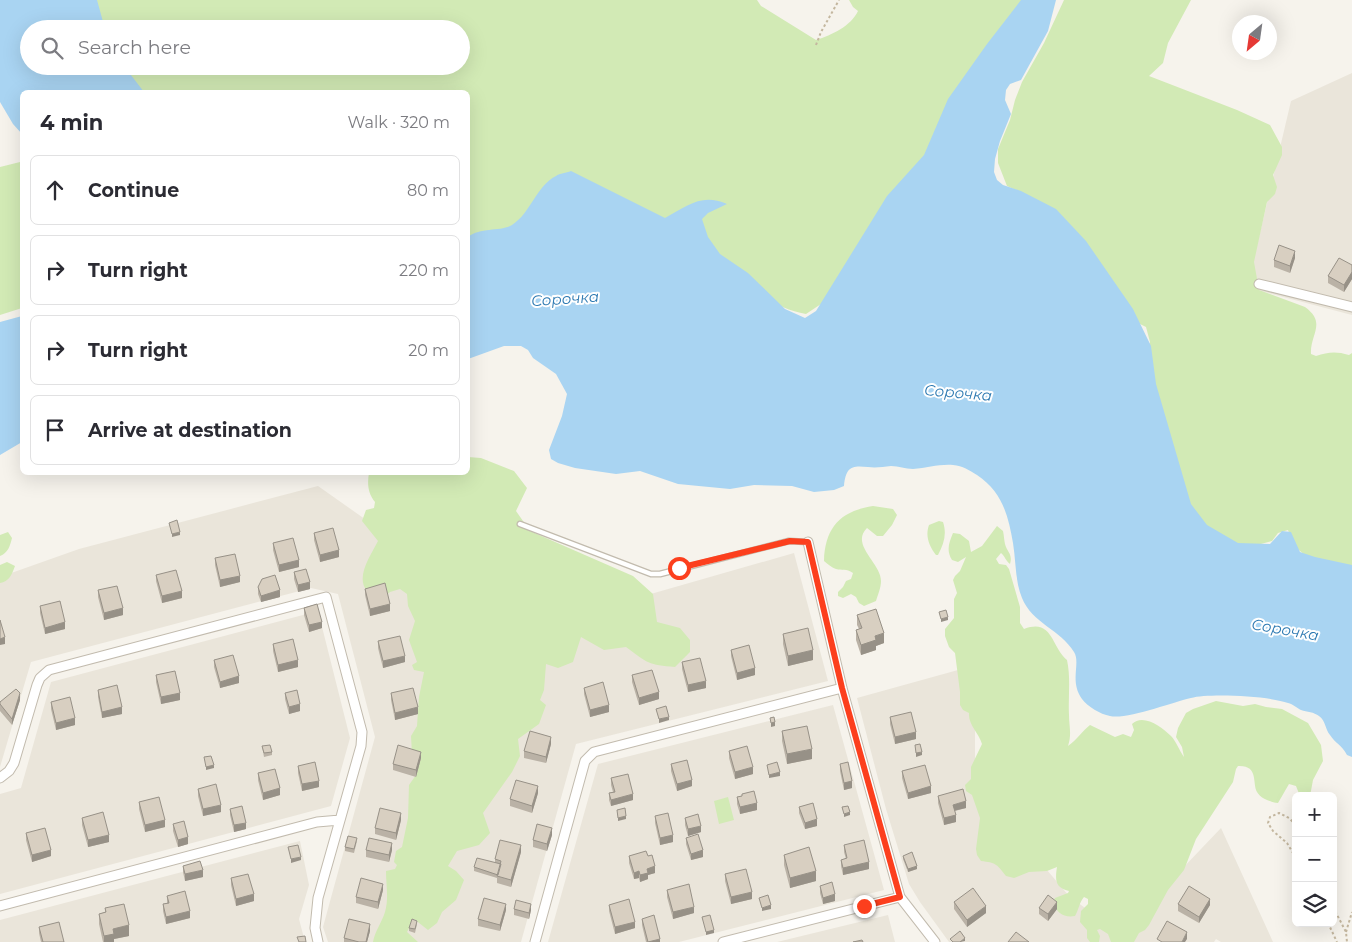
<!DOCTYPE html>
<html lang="en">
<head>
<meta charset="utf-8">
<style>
  body { margin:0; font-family:Montserrat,sans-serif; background:#f2f2f3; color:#2b2b33 }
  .controls { position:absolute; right:15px; bottom:15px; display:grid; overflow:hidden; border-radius:8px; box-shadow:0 5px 20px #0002 }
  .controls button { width:45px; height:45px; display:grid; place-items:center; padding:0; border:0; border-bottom:1px solid #e1e1e2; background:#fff; color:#2b2b33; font:25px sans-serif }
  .compass { position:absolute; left:1232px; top:15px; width:45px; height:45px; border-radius:50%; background:#fff; box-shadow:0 5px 20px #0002; rotate:209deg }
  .stop { position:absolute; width:15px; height:15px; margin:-11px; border:4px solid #fc3f1d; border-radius:50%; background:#fff }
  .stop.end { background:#fc3f1d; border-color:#fff; box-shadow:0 1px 5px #0008 }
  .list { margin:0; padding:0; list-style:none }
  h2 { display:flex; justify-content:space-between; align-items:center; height:65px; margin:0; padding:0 20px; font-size:21px }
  h2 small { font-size:16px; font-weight:400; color:#7c7c81 }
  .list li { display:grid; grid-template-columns:32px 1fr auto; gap:15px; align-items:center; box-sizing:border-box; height:70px; margin:0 10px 10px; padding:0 10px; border:1px solid #e1e1e2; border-radius:8px }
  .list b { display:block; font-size:19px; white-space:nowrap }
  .list em { font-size:16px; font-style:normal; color:#7c7c81 }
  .icon { flex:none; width:28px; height:28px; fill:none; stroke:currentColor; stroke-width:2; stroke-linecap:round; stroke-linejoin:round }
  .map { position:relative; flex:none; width:1352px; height:942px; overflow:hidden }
  .search { position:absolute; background:#fff; box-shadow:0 5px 20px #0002; left:20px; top:20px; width:450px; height:55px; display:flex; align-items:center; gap:12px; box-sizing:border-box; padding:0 18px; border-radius:28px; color:#7c7c81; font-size:19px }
  .panel { position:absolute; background:#fff; box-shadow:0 5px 20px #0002; left:20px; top:90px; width:450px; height:385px; border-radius:8px }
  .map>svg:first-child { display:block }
</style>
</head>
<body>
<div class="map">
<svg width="1352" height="942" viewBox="0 0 1352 942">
  <rect width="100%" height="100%" fill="#f6f3ec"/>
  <path fill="#eae5da" d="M 1352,73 L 1352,315 L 1253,289 L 1251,271 L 1291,101 Z
    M 318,486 L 450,579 L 588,612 L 794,553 L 828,681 L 576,744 L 521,942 L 328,942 L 323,927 L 375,737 L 338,594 L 311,588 L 31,662 L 0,767 L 0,577 L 79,549 Z
    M 318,611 L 350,738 L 331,806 L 0,894 L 0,794 L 21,788 L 51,682 Z
    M 958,670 L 975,729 L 975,785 L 1069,896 L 1120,934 L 1221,828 L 1273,942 L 1221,942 L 1216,939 L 1214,942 L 949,942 L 920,902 L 909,884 L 886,809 L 857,698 Z
    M 833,705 L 884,890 L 679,942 L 548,942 L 598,764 Z
    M 300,841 L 309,885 L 299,919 L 305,942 L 0,942 L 0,920 Z
    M 888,915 L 895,942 L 777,942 Z"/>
  <path fill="#d2eab5" d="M 92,0 L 757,0 L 761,6 L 816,40 C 832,35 851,26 858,11 L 853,7 L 849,0 L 1043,0 L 930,154 L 833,296 L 806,314 C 758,307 719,254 687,220 L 535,213 L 468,252 L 468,92 L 131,92 L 115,66 L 461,66 L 461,29 L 99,29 Z
    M 1064,0 L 1191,0 L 1168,43 L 1163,63 L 1149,76 L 1237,110 L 1270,125 L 1282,147 L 1282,155 L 1273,175 L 1277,187 L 1275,194 L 1267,202 L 1254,262 L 1259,290 L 1305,307 C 1327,323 1310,334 1311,354 L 1316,356 C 1328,352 1336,351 1349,355 L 1352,353 L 1352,573 L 1306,556 L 1294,546 L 1288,530 L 1278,533 L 1272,541 L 1246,548 L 1223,542 L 1186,505 L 1147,357 L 1150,342 L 1146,327 L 1136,322 L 1020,192 L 1007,186 L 998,163 L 998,149 L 1010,120 L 1015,100 L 1022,82 L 1044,43 Z
    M 20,162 L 22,164 L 22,308 L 0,315 L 0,167 Z
    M 468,457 L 481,458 L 514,471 L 527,488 L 516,511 L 530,531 L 633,576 L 653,594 L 657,622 L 680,628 L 690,640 L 690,652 L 675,667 C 649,665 647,663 626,647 L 604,650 L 581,637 L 573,662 L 558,668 L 546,664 L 544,690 L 540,700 L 546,705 L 539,724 L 518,739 L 520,756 L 512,772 L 483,813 L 490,833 L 479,845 L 457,851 L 448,866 L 456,871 L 464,880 L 456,900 L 442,912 L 437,923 L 428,930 L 414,919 L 407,932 L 418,942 L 373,942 C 375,931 382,922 385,912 C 389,898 386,885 386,871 L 395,869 L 397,865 L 394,862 L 396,851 L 402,847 L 408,818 L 409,785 L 416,775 L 412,754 L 411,736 L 417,726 L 419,697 L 424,672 L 414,670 L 412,665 L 417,662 L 409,640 L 415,621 L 408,606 L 407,594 L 400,589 L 390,592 L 382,599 C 378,597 370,595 367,591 C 355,577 371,555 378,541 L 362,521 L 366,510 L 374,508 L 375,502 C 368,493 367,484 369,473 L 468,472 Z
    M 873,506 L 893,509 L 897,515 L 892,525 L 883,536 L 877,536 L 867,528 C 850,545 881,563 881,581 C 881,588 878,594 876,601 L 864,606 L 859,603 L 856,597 L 851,594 L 843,598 L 838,596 L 838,592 L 843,587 L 846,581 L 851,579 L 853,573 C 846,568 842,571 836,569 C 832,568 828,564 824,561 C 825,528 840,511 873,506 Z
    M 939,521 L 943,522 C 947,534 944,544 938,555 L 936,555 C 929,546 925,536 929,525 Z
    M 997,526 L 1003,531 C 1004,535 1004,540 1005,544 C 1007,552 1013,554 1010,564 C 1005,560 1005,556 1001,553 L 996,559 L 999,564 L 1006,565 L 1009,569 L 1020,607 L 1020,623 L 1024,629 C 1053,618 1051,647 1067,660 C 1071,679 1068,696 1069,715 C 1069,726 1072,734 1068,746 C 1077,740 1082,731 1090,725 L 1115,737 L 1123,734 L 1131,737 L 1134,730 L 1132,724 C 1143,713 1162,727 1171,736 C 1176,741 1179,750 1184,757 L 1182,747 L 1176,737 L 1178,728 L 1186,713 L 1193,709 L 1216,701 L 1243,706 L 1255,704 L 1266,707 L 1282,709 L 1308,723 L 1321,745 L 1323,761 L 1313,780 L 1310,796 L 1300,796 L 1296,786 L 1289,784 L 1278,803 C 1271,802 1261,799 1257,792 C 1252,783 1259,765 1238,766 L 1236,769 L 1233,782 L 1196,839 L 1184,870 L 1168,890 L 1149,925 L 1145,930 L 1139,933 L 1134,942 L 1111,942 L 1108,934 L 1100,929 L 1097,930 L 1100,936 L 1099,942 L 1090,942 L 1087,938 L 1087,930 L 1080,922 L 1081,911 L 1088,904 L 1088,899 L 1084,897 C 1079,903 1079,909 1075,916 C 1064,918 1057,913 1053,903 L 1055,898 L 1068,893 L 1069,891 C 1055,888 1055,880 1057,867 L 1047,871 L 1029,872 L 1014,878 L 1006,876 C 996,863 996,863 981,861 L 977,855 L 976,849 L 980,818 L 972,795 L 966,791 L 965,785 L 971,779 L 971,767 L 982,744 C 979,733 968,725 969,713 L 963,710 L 960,705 L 960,692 L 955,653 L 949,647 L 945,636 L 945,629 L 954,618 L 954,599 L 957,593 L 953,580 L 955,576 L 960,571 L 966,557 L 958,562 L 952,560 C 946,550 949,543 953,533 L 960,534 L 969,541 L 971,552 L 982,546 Z
    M 8,532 L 12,538 C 10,546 8,553 0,556 L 0,535 Z
    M 7,562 L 15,566 C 12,574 9,582 0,583 L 0,565 Z
    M 728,797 L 734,820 L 719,824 L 714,801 Z"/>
  <path fill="#a9d4f2" d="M 0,0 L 97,0 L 105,29 L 29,29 L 29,66 L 124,66 L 144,92 L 22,92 L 22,134 L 13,124 L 0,102 Z
    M 1021,0 L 1056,0 L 1048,31 L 1021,80 L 1010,84 L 1006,90 L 1005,100 L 1011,114 L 1000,141 L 995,159 L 994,172 L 997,180 L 1003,185 L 1021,191 L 1056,209 L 1086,241 L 1133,309 L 1151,346 L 1156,384 L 1191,504 L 1207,525 L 1238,543 L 1270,544 L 1282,531 L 1291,532 L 1300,552 L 1315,557 L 1352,565 L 1352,757 L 1347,755 C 1341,744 1336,744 1330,735 C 1325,729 1326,721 1319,716 C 1314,712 1307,712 1301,710 C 1297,708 1293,704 1288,703 C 1270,696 1209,693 1191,698 C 1173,702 1126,720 1110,716 C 1100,714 1088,707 1082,699 C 1069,681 1081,663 1074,652 C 1061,630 1032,623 1022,598 C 1015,581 1016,561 1013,543 C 1008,514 1002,492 977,475 C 969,470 963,466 953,465 C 939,464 927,468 913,469 C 905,469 899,466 891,466 C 883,467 875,468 868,467 C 851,465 846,467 844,486 L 834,490 L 814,492 L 792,486 L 754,485 L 730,489 L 678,484 L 640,471 L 616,474 L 575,468 L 558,463 L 551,459 L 549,450 L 562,416 L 567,394 L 556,374 L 533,358 L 528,350 L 521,346 L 504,346 L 468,359 L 468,237 C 481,227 501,232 512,225 C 531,213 536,186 556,176 C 560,173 566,173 571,171 L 665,218 C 688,206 701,193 727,204 L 708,213 L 702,219 L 708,237 L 720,254 L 748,273 L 785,309 L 805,318 L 816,311 L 887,196 L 924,155 L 948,99 L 987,44 Z
    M 22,316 L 22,442 L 0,455 L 0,322 Z"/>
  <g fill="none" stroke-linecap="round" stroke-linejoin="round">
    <defs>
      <path id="service" d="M 520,524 L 651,574 L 660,574 L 789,541 L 808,542"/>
      <path id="minor" d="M 1259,284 L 1352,307
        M 808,542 L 842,688 L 900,897 L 935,942
        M 0,778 L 9,771 L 14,763 L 37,685 L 40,678 L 49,670 L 326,597 L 362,732 L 361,746 L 318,898 L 315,928 L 318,942
        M 0,906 L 317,822 L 340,820
        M 535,942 L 585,761 L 594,752 L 842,688
        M 723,942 L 900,897"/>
    </defs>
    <use href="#service" stroke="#c2bbae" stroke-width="7"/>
    <use href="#minor" stroke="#c2bbae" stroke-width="11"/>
    <path stroke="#c4b79f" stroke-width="2" stroke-dasharray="2.5 2.5" stroke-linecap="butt" d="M 816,45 L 821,32 L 839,0
      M 1296,825 L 1289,818 L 1279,813 L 1270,817 L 1268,823 L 1273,831 L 1287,843 L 1296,858
      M 1333,907 L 1346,932 L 1347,942
      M 1328,923 L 1337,942
      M 1346,932 L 1352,912"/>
    <use href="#service" stroke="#fff" stroke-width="4.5"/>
    <use href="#minor" stroke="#fff" stroke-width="9"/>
  </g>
  <path fill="#bab2a6" d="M 1295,258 L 1290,273 L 1274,267 L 1274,260 Z
    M 1352,265 L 1352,279 L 1344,292 L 1328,283 L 1328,276 Z
    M 314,533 L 339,557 L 320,562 L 314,540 Z
    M 273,543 L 299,567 L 279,572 L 273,550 Z
    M 215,558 L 240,582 L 220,587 L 215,565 Z
    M 294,572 L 310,589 L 298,592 L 294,579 Z
    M 156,575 L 182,598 L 162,603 L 156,581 Z
    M 258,587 L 280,597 L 261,602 L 258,594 Z
    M 365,589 L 390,611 L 370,616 L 365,595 Z
    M 98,590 L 123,615 L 104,620 L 98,597 Z
    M 40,606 L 65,629 L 45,634 L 40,613 Z
    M 304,608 L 322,628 L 309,632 L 304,615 Z
    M 857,615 L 884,643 L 876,646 L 876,650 L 861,655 L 856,640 L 856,630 L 859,629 L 857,625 Z
    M 783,634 L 813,660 L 788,666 L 783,644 Z
    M 378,641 L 405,662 L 383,668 L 378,648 Z
    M 273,644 L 298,667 L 278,672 L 273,651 Z
    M 731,650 L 755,675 L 737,680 L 731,656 Z
    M 214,660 L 239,683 L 220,688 L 214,667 Z
    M 682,662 L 706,688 L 688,692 L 682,669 Z
    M 156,675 L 180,700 L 161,704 L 156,682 Z
    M 632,675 L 659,699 L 639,705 L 632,682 Z
    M 584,688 L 609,712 L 590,717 L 584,694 Z
    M 98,690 L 122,714 L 102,718 L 98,697 Z
    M 285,693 L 300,711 L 289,714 L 285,699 Z
    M 391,693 L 418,714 L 395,720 L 391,700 Z
    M 20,700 L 12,725 L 0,711 L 0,702 Z
    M 51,702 L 75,725 L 56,730 L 51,709 Z
    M 890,717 L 916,739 L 895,744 L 890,724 Z
    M 782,731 L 812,759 L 787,764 L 782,741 Z
    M 551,744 L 546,763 L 524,758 L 524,751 Z
    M 262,746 L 272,752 L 272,755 L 264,757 Z
    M 729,751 L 753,774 L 735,779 L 729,758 Z
    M 421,758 L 416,777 L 393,770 L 393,764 Z
    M 671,764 L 692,786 L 677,791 L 671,771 Z
    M 840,764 L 852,788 L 844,790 L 840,771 Z
    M 298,766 L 319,787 L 302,791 L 298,773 Z
    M 902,771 L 931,793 L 908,799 L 902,778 Z
    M 258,773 L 280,795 L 263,800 L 258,780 Z
    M 611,778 L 633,800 L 611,806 L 609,800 L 609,793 L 613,792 L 611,785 Z
    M 198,789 L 221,812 L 203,816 L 198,796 Z
    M 538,793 L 532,813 L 510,806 L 510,799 Z
    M 742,794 L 757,810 L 740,814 L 737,804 L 737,797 L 742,796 Z
    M 938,796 L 966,808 L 955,811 L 956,822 L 944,825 L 938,803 Z
    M 139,802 L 165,827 L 145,832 L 139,809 Z
    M 799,807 L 817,826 L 805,829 L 799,813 Z
    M 230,809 L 246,829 L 234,832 L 230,815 Z
    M 655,816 L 673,842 L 660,845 L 655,823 Z
    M 82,818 L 109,842 L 88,847 L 82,825 Z
    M 685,818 L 701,832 L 688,836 L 685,825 Z
    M 401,820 L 396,840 L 375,834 L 375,828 Z
    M 173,824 L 188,844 L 178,847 L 173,831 Z
    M 26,833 L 51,856 L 32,862 L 26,840 Z
    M 552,835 L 547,851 L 533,847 L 533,840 Z
    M 686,838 L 703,857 L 691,860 L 686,844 Z
    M 357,841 L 354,853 L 345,851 L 345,847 Z
    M 844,845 L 869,869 L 843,875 L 841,866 L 841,860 L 846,859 L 844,852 Z
    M 366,850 L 392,850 L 389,862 L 366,857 Z
    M 521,852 L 511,887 L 497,883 L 497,878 L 474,871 L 474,867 L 495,863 L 495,859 Z
    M 784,855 L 816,881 L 790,888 L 784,865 Z
    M 629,856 L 648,856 L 655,873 L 648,875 L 648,879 L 640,882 L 639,878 L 634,879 L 629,863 Z
    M 903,856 L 917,869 L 908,872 L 903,859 Z
    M 183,866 L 203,877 L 185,881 L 183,872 Z
    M 725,874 L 752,899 L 731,904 L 725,881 Z
    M 231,878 L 254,901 L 236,906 L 231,885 Z
    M 820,886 L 835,901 L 823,904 L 820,893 Z
    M 383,890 L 378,909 L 356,903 L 356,897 Z
    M 667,890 L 694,913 L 673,919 L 667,897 Z
    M 167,896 L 190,918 L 166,924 L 163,911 L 163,904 L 167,903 Z
    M 954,902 L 986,913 L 967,927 L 954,909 Z
    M 1178,904 L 1210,905 L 1199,923 L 1178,911 Z
    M 609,905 L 635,928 L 615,934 L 609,911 Z
    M 105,908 L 129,936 L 114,939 L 114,942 L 103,942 L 99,924 L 99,914 L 105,912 Z
    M 1039,908 L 1057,909 L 1048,921 L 1039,914 Z
    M 514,909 L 531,910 L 529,919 L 514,915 Z
    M 506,910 L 500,931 L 478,926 L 478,919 Z
    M 642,919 L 660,942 L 646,942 L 642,925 Z
    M 417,924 L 415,933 L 409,931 L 409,928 Z
    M 39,927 L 64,942 L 41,942 L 39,933 Z
    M 370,931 L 367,942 L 344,942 L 344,938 Z"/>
  <path fill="#979187" d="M 1295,251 L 1295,258 L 1290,273 L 1290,266 Z
    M 1352,272 L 1352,279 L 1344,292 L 1344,285 Z
    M 180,532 L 180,535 L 172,537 L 172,534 Z
    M 339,550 L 339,557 L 320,562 L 320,555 Z
    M 299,560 L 299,567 L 279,572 L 279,565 Z
    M 240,576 L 240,582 L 220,587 L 220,580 Z
    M 310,582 L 310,589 L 298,592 L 298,585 Z
    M 280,590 L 280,597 L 261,602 L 261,596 Z
    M 182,591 L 182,598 L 162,603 L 162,596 Z
    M 390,604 L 390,611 L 370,616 L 370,609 Z
    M 123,608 L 123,615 L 104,620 L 104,613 Z
    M 948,617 L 948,620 L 941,622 L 941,619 Z
    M 65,622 L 65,629 L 45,634 L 45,628 Z
    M 322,622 L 322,628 L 309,632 L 309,625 Z
    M 884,633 L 884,643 L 876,646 L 876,650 L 861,655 L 861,645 L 875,636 Z
    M 5,637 L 5,644 L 0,645 L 0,639 Z
    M 813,650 L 813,660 L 788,666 L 788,656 Z
    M 405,656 L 405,662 L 383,668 L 383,661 Z
    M 298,660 L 298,667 L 278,672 L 278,665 Z
    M 755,668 L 755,675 L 737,680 L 737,673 Z
    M 239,676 L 239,683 L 220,688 L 220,682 Z
    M 706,681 L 706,688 L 688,692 L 688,685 Z
    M 659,692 L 659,699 L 639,705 L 639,698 Z
    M 20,693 L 20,700 L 12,725 L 12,719 Z
    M 180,693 L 180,700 L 161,704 L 161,697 Z
    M 300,704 L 300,711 L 289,714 L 289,707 Z
    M 609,705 L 609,712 L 590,717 L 590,710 Z
    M 122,707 L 122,714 L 102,718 L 102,712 Z
    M 418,707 L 418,714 L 395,720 L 395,713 Z
    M 669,717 L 669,720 L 659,723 L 659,719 Z
    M 75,718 L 75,725 L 56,730 L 56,723 Z
    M 775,722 L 775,726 L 771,727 L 771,723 Z
    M 916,732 L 916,739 L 895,744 L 895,737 Z
    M 551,737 L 551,744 L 546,763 L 546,757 Z
    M 812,749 L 812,759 L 787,764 L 787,754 Z
    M 421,752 L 421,758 L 416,777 L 416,770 Z
    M 922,752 L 922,755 L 916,757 L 916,753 Z
    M 214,765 L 214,768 L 206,770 L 206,767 Z
    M 753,767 L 753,774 L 735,779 L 735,772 Z
    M 780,772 L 780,776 L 769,778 L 769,775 Z
    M 692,780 L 692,786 L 677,791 L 677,784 Z
    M 319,781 L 319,787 L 302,791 L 302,784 Z
    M 852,781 L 852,788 L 844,790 L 844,783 Z
    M 538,786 L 538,793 L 532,813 L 532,806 Z
    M 931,786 L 931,793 L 908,799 L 908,793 Z
    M 280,788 L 280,795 L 263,800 L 263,793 Z
    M 633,794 L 633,800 L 611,806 L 611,800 Z
    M 966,801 L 966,808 L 953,811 L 953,805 Z
    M 757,803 L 757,810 L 740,814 L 740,807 Z
    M 221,805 L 221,812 L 203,816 L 203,809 Z
    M 850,812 L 850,815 L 844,817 L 844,814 Z
    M 401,813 L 401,820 L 396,840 L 396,833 Z
    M 956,815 L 956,822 L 944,825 L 944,818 Z
    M 626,816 L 626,819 L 618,821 L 618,818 Z
    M 817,819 L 817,826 L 805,829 L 805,823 Z
    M 165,820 L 165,827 L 145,832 L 145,825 Z
    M 246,823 L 246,829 L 234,832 L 234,825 Z
    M 701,826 L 701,832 L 688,836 L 688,829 Z
    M 552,828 L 552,835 L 547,851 L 547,844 Z
    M 109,835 L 109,842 L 88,847 L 88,840 Z
    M 673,835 L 673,842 L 660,845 L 660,838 Z
    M 188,837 L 188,844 L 178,847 L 178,840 Z
    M 392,843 L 392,850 L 389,862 L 389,855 Z
    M 521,845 L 521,852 L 511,887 L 511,880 Z
    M 51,850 L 51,856 L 32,862 L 32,855 Z
    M 703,850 L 703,857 L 691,860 L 691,854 Z
    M 301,857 L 301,860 L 291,863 L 291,859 Z
    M 869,862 L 869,869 L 843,875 L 843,868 Z
    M 655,866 L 655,873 L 648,875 L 648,879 L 640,882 L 640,875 L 647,869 Z
    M 917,866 L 917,869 L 908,872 L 908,869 Z
    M 203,870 L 203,877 L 185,881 L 185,874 Z
    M 639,871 L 639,878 L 634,879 L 634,873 Z
    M 816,871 L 816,881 L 790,888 L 790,878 Z
    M 383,884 L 383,890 L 378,909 L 378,902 Z
    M 752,892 L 752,899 L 731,904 L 731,897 Z
    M 254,894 L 254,901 L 236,906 L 236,899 Z
    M 835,894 L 835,901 L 823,904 L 823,898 Z
    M 1210,899 L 1210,905 L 1199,923 L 1199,917 Z
    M 1057,902 L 1057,909 L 1048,921 L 1048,914 Z
    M 506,904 L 506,910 L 500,931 L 500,925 Z
    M 531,904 L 531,910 L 529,919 L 529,913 Z
    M 771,905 L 771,909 L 762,911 L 762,908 Z
    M 986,906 L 986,913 L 967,927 L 967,920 Z
    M 694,907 L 694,913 L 673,919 L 673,912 Z
    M 190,911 L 190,918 L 166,924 L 166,917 Z
    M 635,922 L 635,928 L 615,934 L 615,927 Z
    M 370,924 L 370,931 L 367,942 L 366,942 Z
    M 129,925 L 129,936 L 114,939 L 114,942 L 104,942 L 104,936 L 113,929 Z
    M 714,930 L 714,933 L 706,935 L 706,932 Z
    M 1187,932 L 1187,939 L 1185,942 L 1182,942 Z
    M 965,938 L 965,941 L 960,942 Z
    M 660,939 L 660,942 L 648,942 Z"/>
  <path fill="#d8cfc1" stroke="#979187" d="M 1279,245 L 1295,251 L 1290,266 L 1274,260 Z
    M 1339,258 L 1352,265 L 1352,272 L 1344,285 L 1328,276 Z
    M 177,520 L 180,532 L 172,534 L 169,523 Z
    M 333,528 L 339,550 L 320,555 L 314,533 Z
    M 293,538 L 299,560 L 279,565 L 273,543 Z
    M 235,554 L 240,576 L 220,580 L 215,558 Z
    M 306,569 L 310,582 L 298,585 L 294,572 Z
    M 176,570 L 182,591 L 162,596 L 156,575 Z
    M 275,575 L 280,590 L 261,596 L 258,587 L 262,579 Z
    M 385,583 L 390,604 L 370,609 L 365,589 Z
    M 117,586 L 123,608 L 104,613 L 98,590 Z
    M 60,601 L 65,622 L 45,628 L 40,606 Z
    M 317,604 L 322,622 L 309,625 L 304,608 Z
    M 876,609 L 884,633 L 875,636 L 876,640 L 861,645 L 856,630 L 862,628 L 857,615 Z
    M 946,610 L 948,617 L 941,619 L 939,612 Z
    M 0,620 L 5,637 L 0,639 Z
    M 808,628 L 813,650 L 788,656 L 783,634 Z
    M 400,636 L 405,656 L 383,661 L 378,641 Z
    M 293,639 L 298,660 L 278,665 L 273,644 Z
    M 749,645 L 755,668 L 737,673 L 731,650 Z
    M 233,655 L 239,676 L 220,682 L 214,660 Z
    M 700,658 L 706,681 L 688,685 L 682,662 Z
    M 652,670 L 659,692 L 639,698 L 632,675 Z
    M 175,671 L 180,693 L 161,697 L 156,675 Z
    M 603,682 L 609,705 L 590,710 L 584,688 Z
    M 117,685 L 122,707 L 102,712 L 98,690 Z
    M 413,688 L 418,707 L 395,713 L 391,693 Z
    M 16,689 L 20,693 L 12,719 L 0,704 L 0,702 Z
    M 297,690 L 300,704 L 289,707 L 285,693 Z
    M 70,697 L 75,718 L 56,723 L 51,702 Z
    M 666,706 L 669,717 L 659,719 L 656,709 Z
    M 911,712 L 916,732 L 895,737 L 890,717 Z
    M 774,717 L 775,722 L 771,723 L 770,718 Z
    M 807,726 L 812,749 L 787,754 L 782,731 Z
    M 530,731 L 551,737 L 546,757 L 524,751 Z
    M 920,744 L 922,752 L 916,753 L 915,745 Z
    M 270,745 L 272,752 L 264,753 L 262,746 Z
    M 398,745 L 421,752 L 416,770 L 393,764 Z
    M 747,746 L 753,767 L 735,772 L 729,751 Z
    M 211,756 L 214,765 L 206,767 L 204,757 Z
    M 687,760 L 692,780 L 677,784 L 671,764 Z
    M 315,762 L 319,781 L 302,784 L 298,766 Z
    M 777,762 L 780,772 L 769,775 L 767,765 Z
    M 848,762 L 852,781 L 844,783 L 840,764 Z
    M 925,765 L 931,786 L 908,793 L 902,771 Z
    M 275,769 L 280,788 L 263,793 L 258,773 Z
    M 628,774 L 633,794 L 611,800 L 609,793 L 615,792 L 611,778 Z
    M 516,780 L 538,786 L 532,806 L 510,799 Z
    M 216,784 L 221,805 L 203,809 L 198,789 Z
    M 963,789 L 966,801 L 953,805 L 956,815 L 944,818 L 938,796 Z
    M 754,791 L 757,803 L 740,807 L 737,797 L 742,796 L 742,794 Z
    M 159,797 L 165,820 L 145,825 L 139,802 Z
    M 813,803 L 817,819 L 805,823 L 799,807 Z
    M 242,806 L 246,823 L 234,825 L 230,809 Z
    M 848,806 L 850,812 L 844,814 L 842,807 Z
    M 380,808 L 401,813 L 396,833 L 375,828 Z
    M 625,808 L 626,816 L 618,818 L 617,810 Z
    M 103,812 L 109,835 L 88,840 L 82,818 Z
    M 668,813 L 673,835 L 660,838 L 655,816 Z
    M 698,814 L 701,826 L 688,829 L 685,818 Z
    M 184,821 L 188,837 L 178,840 L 173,824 Z
    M 537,824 L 552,828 L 547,844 L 533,840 Z
    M 45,828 L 51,850 L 32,855 L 26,833 Z
    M 698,834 L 703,850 L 691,854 L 686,838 Z
    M 348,836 L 357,838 L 354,849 L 345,847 Z
    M 369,838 L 392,843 L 389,855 L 366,850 Z
    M 500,840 L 521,845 L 511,880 L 497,876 L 501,861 L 495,859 Z
    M 864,840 L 869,862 L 843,868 L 841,860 L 847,858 L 844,845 Z
    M 298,845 L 301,857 L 291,859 L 288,847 Z
    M 809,847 L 816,871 L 790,878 L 784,855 Z
    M 646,851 L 648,856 L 652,855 L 655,866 L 647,869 L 648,873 L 640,875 L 639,871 L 634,873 L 629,856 Z
    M 912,852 L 917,866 L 908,869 L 903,856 Z
    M 477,858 L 501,864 L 498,875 L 474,867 Z
    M 200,861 L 203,870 L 185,874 L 183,866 Z
    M 746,869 L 752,892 L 731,897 L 725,874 Z
    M 248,874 L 254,894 L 236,899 L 231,878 Z
    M 361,878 L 383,884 L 378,902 L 356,897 Z
    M 832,882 L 835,894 L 823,898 L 820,886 Z
    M 689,884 L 694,907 L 673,912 L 667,890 Z
    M 1189,886 L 1210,899 L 1199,917 L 1178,904 Z
    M 973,888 L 986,906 L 967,920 L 954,902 Z
    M 185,891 L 190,911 L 166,917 L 163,904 L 169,903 L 167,896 Z
    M 768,895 L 771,905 L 762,908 L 759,898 Z
    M 1048,895 L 1057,902 L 1048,914 L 1039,908 Z
    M 484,898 L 506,904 L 500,925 L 478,919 Z
    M 629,899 L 635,922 L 615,927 L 609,905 Z
    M 516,900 L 531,904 L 529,913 L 514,909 Z
    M 124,904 L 129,925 L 113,929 L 114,934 L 104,936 L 99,914 L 106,912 L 105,908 Z
    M 654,915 L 660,939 L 648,942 L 642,919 Z
    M 710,915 L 714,930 L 706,932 L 702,917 Z
    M 349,919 L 370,924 L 366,942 L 359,942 L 344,938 Z
    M 412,919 L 417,921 L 415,929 L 409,928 Z
    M 1167,921 L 1187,932 L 1182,942 L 1162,942 L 1157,939 Z
    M 59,922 L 64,942 L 43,942 L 39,927 Z
    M 960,931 L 965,938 L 960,942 L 953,942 L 950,939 Z
    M 1016,932 L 1029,942 L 1008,942 Z
    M 305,936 L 306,942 L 299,942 L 297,937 Z
    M 862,940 L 863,942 L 853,942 Z"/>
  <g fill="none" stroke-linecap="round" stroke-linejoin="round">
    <path stroke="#fc3f1d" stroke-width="6" d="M 679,568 L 790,541 L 808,542 L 842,688 L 900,897 L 864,906"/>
  </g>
  <g text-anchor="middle" stroke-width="4" stroke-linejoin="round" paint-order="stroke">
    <g font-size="15" font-style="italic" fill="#2e7ab2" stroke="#fff">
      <text transform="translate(565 299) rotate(-4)" y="5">Сорочка</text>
      <text transform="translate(958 393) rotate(5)" y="5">Сорочка</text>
      <text transform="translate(1285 630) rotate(10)" y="5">Сорочка</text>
    </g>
  </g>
</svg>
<div class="controls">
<button>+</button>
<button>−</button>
<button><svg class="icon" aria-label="layers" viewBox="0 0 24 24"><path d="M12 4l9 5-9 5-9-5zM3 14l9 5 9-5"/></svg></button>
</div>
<svg class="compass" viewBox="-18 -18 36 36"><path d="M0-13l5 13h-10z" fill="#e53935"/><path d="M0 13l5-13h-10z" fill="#7c7c81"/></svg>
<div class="stop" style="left:679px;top:568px"></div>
<div class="stop end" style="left:864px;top:906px"></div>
<div class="search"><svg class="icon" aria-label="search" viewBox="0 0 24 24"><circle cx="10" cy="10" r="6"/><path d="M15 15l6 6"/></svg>Search here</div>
<section class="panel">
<h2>4 min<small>Walk · 320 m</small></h2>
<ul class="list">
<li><svg class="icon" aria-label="ahead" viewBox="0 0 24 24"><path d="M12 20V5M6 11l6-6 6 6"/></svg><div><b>Continue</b></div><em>80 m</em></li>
<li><svg class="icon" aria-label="right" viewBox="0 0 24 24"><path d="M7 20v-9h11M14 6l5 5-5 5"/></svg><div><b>Turn right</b></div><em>220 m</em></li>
<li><svg class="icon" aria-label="right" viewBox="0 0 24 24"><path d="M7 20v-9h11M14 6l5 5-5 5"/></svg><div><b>Turn right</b></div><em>20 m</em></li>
<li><svg class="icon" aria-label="arrive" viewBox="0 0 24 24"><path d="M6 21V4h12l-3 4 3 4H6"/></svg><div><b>Arrive at destination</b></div></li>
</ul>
</section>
</div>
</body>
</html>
